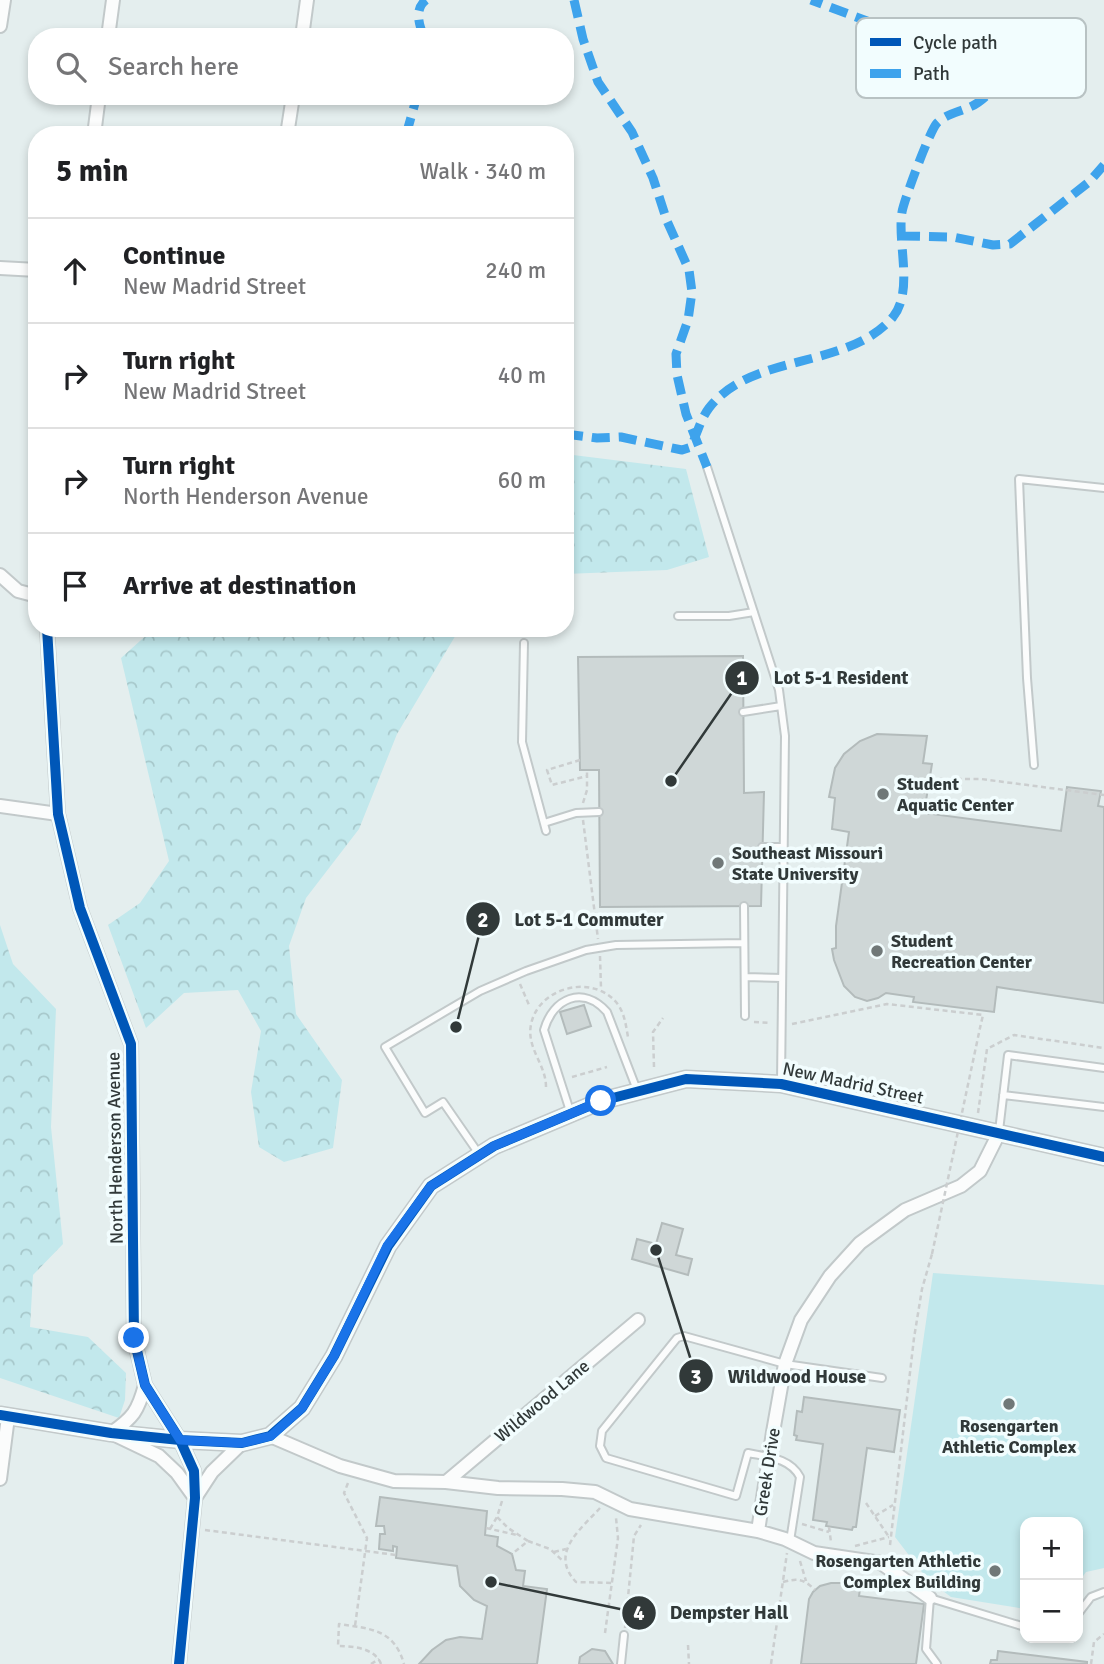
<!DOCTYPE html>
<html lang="en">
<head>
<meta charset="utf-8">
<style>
  body { margin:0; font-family:Signika,sans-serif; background:#f6f6f6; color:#202124 }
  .controls { position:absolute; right:21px; bottom:21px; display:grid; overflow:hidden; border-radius:14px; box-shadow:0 4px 10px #0003 }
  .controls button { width:63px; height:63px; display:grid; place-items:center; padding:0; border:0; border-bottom:2px solid #e0e0e0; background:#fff; color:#202124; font:35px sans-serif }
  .stop { position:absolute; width:21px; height:21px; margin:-16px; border:5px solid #1a73e8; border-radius:50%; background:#fff }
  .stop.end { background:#1a73e8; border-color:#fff; box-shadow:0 2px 7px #0008 }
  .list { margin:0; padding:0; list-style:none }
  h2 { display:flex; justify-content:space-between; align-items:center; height:91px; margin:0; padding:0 28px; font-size:30px }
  h2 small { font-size:23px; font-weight:400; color:#757577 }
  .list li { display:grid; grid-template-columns:46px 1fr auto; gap:21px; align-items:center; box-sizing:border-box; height:105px; padding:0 28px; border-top:2px solid #e0e0e0 }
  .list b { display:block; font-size:26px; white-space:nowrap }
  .list p { margin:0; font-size:23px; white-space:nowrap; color:#757577 }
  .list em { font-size:23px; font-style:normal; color:#757577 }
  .icon { flex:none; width:38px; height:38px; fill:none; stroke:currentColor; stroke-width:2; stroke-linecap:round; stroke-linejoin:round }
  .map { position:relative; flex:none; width:1104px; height:1664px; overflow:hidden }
  .search { position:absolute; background:#fff; box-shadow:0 4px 10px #0003; left:28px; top:28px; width:546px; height:77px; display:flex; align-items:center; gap:18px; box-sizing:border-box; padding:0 24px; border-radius:28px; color:#757577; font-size:26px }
  .panel { position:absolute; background:#fff; box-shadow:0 4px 10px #0003; left:28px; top:126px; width:546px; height:511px; border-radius:28px }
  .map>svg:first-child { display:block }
</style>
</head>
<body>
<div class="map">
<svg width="1104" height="1664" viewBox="0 0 1104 1664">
  <defs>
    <pattern id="forest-crowns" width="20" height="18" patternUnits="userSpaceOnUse" patternTransform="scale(1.75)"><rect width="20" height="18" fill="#c2e8ec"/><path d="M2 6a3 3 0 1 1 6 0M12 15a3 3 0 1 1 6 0" fill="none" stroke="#a7c8cb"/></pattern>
  </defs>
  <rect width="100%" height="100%" fill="#e4eeee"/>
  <path fill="#c2e8ec" d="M 933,1273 L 1104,1285 L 1104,1568 L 1086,1572 L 1078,1583 L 1078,1522 L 1025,1522 L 1025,1609 L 951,1597 L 928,1580 L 895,1537 Z"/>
  <path fill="url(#forest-crowns)" d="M 565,454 L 686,469 L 709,557 L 667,570 L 565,574 Z
    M 150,628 L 460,628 L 397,734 L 359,829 L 306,898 L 289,946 L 296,1014 L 342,1080 L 333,1148 L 284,1162 L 259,1147 L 251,1092 L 261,1031 L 238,990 L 184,993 L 146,1028 L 108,925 L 140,903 L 169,861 L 121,658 L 150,632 Z
    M 0,925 L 13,964 L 56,1009 L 51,1127 L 63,1244 L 33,1275 L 30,1327 L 88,1337 L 126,1373 L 125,1400 L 119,1418 L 0,1378 Z"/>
  <path fill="#cfd7d7" stroke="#b3bbbb" stroke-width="2" d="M 743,656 L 744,793 L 764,792 L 761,906 L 600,907 L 599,770 L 580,770 L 578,657 Z
    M 877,734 L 927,736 L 923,763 L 932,764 L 924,813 L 1061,831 L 1067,787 L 1101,791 L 1098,806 L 1104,807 L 1104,1003 L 997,987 L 994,1012 L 913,1002 L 914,997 L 886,993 L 878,998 L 867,1001 L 855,997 L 844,986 L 834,960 L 832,949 L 836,948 L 836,926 L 849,832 L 832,829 L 835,798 L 829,797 L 835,768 L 844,754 L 860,741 Z
    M 584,1005 L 591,1026 L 567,1034 L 560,1012 Z
    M 662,1223 L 683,1229 L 676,1255 L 692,1259 L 688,1275 L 632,1259 L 637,1239 L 656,1244 Z
    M 804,1397 L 900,1410 L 894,1452 L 867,1448 L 856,1527 L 853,1527 L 852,1530 L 826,1526 L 827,1522 L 813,1520 L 823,1444 L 796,1440 L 797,1436 L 794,1435 L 797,1411 L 802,1412 Z
    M 380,1497 L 487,1511 L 485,1535 L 498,1537 L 497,1546 L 512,1554 L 516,1570 L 525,1571 L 523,1586 L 547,1589 L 537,1664 L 419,1664 L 432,1650 L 446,1640 L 460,1637 L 482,1639 L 487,1606 L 474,1600 L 460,1586 L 457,1566 L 396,1558 L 397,1547 L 393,1546 L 393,1551 L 379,1549 L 380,1534 L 385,1534 L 384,1526 L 376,1526 Z
    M 831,1583 L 842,1583 L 860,1589 L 859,1596 L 924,1604 L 916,1664 L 801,1664 L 809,1599 L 813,1592 L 820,1586 Z
    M 592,1649 L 605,1651 L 613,1664 L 579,1664 L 580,1657 Z
    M 998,1651 L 1087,1662 L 1087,1664 L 990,1664 L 991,1660 L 997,1660 Z
    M 998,1651 L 1087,1662 L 1087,1664 L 990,1664 L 991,1660 L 997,1660 Z"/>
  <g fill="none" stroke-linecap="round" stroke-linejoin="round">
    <defs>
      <path id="service" d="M 707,467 L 779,690 L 785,736 L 781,1082
        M 678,616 L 729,616 L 754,612
        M 524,643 L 522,742 L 546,831
        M 743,712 L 781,706
        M 1034,765 L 1027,678 L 1019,479 L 1104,488
        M 544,823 L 576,813 L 599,812
        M 762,847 L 783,847
        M 744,906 L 745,1016
        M 745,977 L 782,978
        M 1003,1095 L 1104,1107
        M 570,1111 L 544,1030 C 553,998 583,985 607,1012 L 637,1090
        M 999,1131 L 1008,1055 L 1104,1068
        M 479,1154 L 443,1102 L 425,1113 L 385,1047 L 480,991 L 526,971 L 586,950 L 616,945 L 744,943
        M 790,1541 L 800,1477 C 790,1458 768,1457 748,1453 L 736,1496 L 606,1458 L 600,1446 L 602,1431 L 677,1338 L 684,1336 L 785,1364 L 882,1378
        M 1078,1614 L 1091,1597 L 1104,1592
        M 621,1664 L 624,1635
        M 937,1664 L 926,1649 L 930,1598 L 1025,1627"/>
      <path id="minor" d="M 0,26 L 4,0
        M 108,37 L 113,0
        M 302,37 L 307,0
        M 94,135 L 99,96
        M 287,135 L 293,96
        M 0,268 L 37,270
        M 0,575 L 18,591 L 37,596
        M 47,628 L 58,814 L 80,908 L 131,1044 L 134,1338 L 145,1385 L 180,1440 L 194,1471 L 195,1498 L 179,1664
        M 0,806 L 58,814
        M 145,1385 C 138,1411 133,1418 111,1433 L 159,1456 L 177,1473 L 195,1498 L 212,1472 L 242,1443
        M 270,1436 L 340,1466 L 394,1481 L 446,1482 L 498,1488 L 562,1489 L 595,1492 L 630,1509 L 758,1531 L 785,1539 L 814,1553 L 881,1563 L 930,1598
        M 0,1479 L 8,1417
        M 446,1482 L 638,1320
        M 758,1531 L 773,1432 L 785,1364 L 801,1320 L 830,1276 L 860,1243 L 905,1210 L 961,1186 L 980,1171 L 999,1133"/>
      <path id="tertiary" d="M 0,1415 L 111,1433 L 180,1440 L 242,1443 L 270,1436 L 302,1408 L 334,1356 L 388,1246 L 431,1186 L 494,1146 L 601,1101 L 686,1079 L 781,1084 L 1104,1157"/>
    </defs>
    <use href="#service" stroke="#c2c9ca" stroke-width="10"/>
    <use href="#minor" stroke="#c2c9ca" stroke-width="16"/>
    <use href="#tertiary" stroke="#c2c9ca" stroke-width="19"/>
    <path stroke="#cbcecf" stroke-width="2.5" stroke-dasharray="5 3.5" stroke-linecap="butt" d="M 580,760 L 547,770 L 552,785 L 587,776 L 587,770
      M 931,779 L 981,779 L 1104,795
      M 583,803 L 587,790 L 587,776
      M 583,820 L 598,939
      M 600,956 L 601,988
      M 520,984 L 529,1005
      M 754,1022 L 771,1023
      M 792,1024 L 887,1004 L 983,1015 L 980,1028
      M 654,1067 L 653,1032 L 663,1018
      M 572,1077 L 607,1067
      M 546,1087 C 546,1061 521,1045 534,1015 C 549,983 599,976 619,1006 C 625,1016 626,1026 628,1037
      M 978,1113 L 987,1049 L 1014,1035 L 1104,1048
      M 348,1483 L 344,1493 L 367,1538 L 355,1626
      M 502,1501 L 497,1517 L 508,1528 L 528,1541 L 512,1554
      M 866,1503 L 889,1537
      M 600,1508 C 580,1530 549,1553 576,1582 L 612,1583
      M 875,1516 L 893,1505
      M 802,1524 L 829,1532
      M 829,1527 L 831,1542
      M 486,1528 L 517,1535
      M 490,1529 L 497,1517
      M 205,1530 L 396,1555
      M 528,1541 L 550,1549 L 564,1562
      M 890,1545 L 914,1338 L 922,1289 L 932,1254
      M 855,1546 L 889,1537
      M 554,1552 L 566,1549
      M 800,1561 L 806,1581
      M 783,1582 C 798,1578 804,1579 815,1590
      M 625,1628 L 634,1536 L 641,1525
      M 605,1633 L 618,1538 L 616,1518
      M 688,1645 L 689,1664
      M 371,1664 L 379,1659
      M 381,1664 C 375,1648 353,1646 338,1646 L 339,1624 C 371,1629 394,1629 404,1664
      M 771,1664 L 787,1553
      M 1091,1664 L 1094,1642 L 1104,1634"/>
    <use href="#service" stroke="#fbfcfc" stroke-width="6"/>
    <use href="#minor" stroke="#fbfcfc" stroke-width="12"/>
    <use href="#tertiary" stroke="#fbfcfc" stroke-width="16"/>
    <path stroke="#cbcecf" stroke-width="2.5" stroke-dasharray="5 3.5" stroke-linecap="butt" d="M 932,1254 L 980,1028"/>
    <path stroke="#3ea3ec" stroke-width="9" stroke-dasharray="18 9" stroke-linecap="butt" d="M 574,0 L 583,39 L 598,82 L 632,132 L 653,178 L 667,221 L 689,270 L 692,292 L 688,320 L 676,354 L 677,375 L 686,414 L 707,467
      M 424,37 C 419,25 414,9 426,0
      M 406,135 L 417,96
      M 902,236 L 953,237 L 993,245 L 1010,244 L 1089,182 L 1104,165
      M 565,434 L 597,438 L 621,437 L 682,450 L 691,447 C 697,434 700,420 709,408 C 752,352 848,370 893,317 C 914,291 897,243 902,212 C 904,200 930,130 937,123 C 946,114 959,112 970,107 C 982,102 994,89 1001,78 C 998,50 961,48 939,48 L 811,0"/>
    <defs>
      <path id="cycleway" d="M 47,628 L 58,814 L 80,908 L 131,1044 L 134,1338 L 145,1385 L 180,1440 L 194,1471 L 195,1498 L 179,1664
        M 0,1415 L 111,1433 L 180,1440 L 242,1443 L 270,1436 L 302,1408 L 334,1356 L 388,1246 L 431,1186 L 494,1146 L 601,1101 L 686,1079 L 781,1084 L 1104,1157"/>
    </defs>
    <use href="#cycleway" stroke="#f2fdfe" stroke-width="15"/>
    <use href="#cycleway" stroke="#0057b8" stroke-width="10"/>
  </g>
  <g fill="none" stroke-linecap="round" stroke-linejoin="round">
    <path stroke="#1a73e8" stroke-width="9" d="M 134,1338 L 145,1385 L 180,1440 L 242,1443 L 271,1436 L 302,1408 L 334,1356 L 387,1246 L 431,1186 L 494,1146 L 601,1101"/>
  </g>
  <g fill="#707878" stroke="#f2fdfe" stroke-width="2.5">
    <circle cx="883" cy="794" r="7"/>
    <circle cx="718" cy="863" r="7"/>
    <circle cx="877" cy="951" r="7"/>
    <circle cx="1009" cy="1404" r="7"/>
    <circle cx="995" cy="1571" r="7"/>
  </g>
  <g text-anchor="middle" stroke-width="7" stroke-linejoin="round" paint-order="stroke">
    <g font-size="18" font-weight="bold" fill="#313939" stroke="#f2fdfe" text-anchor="start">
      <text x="897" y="790">Student<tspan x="897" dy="21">Aquatic Center</tspan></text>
      <text x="732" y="859">Southeast Missouri<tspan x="732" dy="21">State University</tspan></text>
      <text x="891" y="947">Student<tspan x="891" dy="21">Recreation Center</tspan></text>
      <text x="1009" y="1432" text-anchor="middle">Rosengarten<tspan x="1009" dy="21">Athletic Complex</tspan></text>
      <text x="981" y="1567" text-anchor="end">Rosengarten Athletic<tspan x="981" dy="21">Complex Building</tspan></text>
    </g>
    <g font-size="18" fill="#313939" stroke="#f2fdfe">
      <text transform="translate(853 1083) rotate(12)" y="6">New Madrid Street</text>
      <text transform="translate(115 1148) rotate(-91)" y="6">North Henderson Avenue</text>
      <text transform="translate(542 1401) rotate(-40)" y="6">Wildwood Lane</text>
      <text transform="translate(767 1472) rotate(-81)" y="6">Greek Drive</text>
    </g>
  </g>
  <rect x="856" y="18" width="230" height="80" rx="10" fill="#f2fdfe" stroke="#b8c2c3" stroke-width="2"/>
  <rect x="870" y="38" width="31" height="8" fill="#0057b8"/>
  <rect x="870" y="69" width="31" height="9" fill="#3ea3ec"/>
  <g font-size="19" fill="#313939">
    <text x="913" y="49">Cycle path</text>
    <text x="913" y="80">Path</text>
  </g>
  <path fill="none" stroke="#313939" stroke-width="2.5" d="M671 781L742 678M456 1027L483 919M656 1250L696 1376M491 1582L639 1613"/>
  <g fill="#313939" stroke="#f2fdfe" stroke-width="2.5">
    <circle cx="671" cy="781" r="7"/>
    <circle cx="456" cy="1027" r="7"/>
    <circle cx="656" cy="1250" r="7"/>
    <circle cx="491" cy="1582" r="7"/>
    <circle cx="742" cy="678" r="18"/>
    <circle cx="483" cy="919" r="18"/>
    <circle cx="696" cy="1376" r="18"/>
    <circle cx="639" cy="1613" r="18"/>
  </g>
  <g font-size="21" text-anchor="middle" font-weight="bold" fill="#fff">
    <text x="742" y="685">1</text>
    <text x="483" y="927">2</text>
    <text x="696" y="1384">3</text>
    <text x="639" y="1620">4</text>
  </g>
  <g font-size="19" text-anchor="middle" font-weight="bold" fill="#313939" stroke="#f2fdfe" stroke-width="7" stroke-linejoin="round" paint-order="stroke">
    <text x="841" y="684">Lot 5-1 Resident</text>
    <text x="589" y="926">Lot 5-1 Commuter</text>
    <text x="797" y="1383">Wildwood House</text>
    <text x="729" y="1619">Dempster Hall</text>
  </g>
</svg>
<div class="controls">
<button>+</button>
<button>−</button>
</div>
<div class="stop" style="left:601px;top:1101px"></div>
<div class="stop end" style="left:134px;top:1338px"></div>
<div class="search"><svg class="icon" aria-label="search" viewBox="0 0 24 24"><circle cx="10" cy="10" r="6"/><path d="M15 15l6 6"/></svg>Search here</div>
<section class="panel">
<h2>5 min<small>Walk · 340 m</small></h2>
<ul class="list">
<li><svg class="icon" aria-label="ahead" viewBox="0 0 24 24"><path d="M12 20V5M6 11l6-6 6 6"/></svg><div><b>Continue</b><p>New Madrid Street</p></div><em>240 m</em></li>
<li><svg class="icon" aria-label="right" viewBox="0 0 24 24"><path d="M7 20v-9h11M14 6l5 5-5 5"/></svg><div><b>Turn right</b><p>New Madrid Street</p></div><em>40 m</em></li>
<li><svg class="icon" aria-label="right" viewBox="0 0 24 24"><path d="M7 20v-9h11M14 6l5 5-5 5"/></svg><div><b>Turn right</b><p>North Henderson Avenue</p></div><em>60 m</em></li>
<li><svg class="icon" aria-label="arrive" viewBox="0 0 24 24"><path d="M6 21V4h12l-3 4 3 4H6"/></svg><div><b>Arrive at destination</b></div></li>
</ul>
</section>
</div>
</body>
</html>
